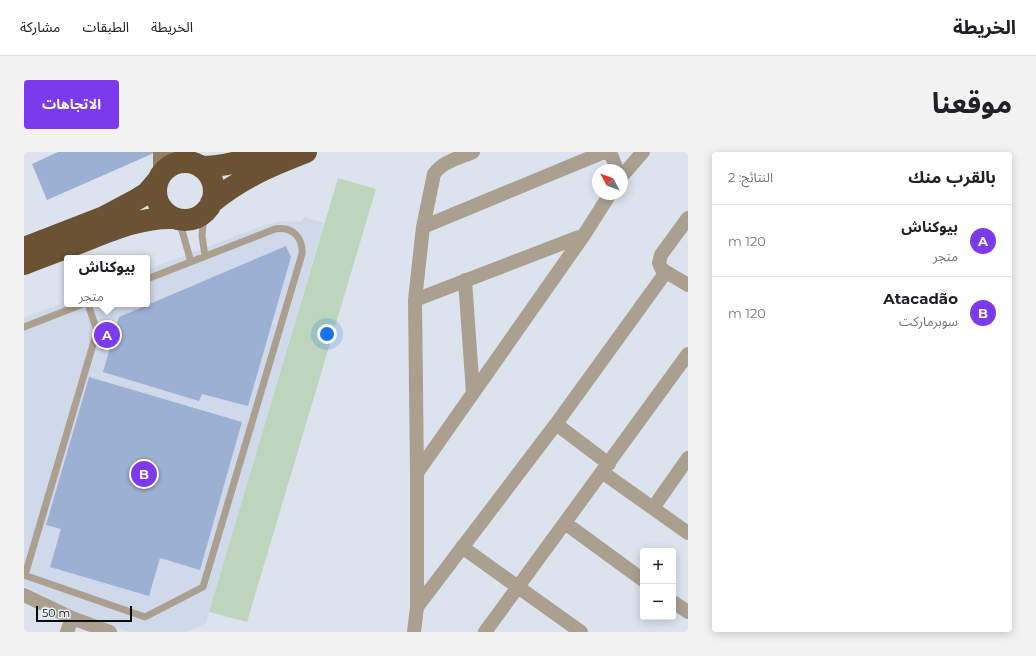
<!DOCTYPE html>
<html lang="ar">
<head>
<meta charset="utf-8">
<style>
  body { margin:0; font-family:Montserrat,"Noto Sans Arabic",sans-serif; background:#f2f2f2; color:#202124; direction:rtl }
  .controls { position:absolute; right:12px; bottom:12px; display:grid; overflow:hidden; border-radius:4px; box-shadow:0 2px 10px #0003 }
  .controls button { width:36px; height:36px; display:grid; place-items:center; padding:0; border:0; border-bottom:1px solid #e0e0e0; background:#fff; color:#202124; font:20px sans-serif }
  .compass { position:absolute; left:568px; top:12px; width:36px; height:36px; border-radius:50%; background:#fff; box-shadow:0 2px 10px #0003; rotate:311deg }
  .scale { position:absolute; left:12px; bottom:10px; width:96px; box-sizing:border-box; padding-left:4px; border:2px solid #0a0c0f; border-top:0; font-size:11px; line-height:14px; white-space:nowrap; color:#0a0c0f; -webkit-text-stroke:3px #eaf0fb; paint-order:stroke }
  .you { position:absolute; left:303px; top:182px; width:14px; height:14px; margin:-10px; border:3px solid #fff; border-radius:50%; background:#1a73e8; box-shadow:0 0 0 6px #1a73e833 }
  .badge { display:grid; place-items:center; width:26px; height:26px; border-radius:50%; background:#7c3aed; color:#fff; font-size:13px; font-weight:700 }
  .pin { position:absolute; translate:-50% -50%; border:2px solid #fff; box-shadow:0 1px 4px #0006 }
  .popup { position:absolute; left:40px; top:103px; width:86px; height:52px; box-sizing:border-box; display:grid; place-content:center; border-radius:4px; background:#fff; filter:drop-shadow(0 1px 3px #0005); font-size:13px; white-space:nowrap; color:#757577 }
  .popup b { font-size:15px; color:#202124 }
  .popup::after { content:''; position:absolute; left:50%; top:100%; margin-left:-8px; border:8px solid transparent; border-top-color:#fff }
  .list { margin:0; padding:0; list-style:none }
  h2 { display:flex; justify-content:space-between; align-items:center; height:52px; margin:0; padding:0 16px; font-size:17px }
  h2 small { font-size:13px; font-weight:400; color:#757577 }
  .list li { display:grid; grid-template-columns:26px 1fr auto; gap:12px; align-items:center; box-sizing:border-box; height:72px; padding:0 16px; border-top:1px solid #e0e0e0 }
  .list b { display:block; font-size:15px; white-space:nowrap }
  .list p { margin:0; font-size:13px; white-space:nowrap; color:#757577 }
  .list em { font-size:13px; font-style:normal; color:#757577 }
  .map { position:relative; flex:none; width:664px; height:480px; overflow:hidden; direction:ltr; border-radius:4px }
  header { display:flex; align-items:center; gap:24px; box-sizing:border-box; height:56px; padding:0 20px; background:#fff; border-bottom:1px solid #e0e0e0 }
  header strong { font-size:19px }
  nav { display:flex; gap:22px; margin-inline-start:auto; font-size:14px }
  .intro { display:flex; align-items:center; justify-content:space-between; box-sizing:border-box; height:96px; padding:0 24px }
  h1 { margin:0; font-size:28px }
  .button { padding:10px 18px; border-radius:4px; background:#7c3aed; color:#fff; font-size:14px; font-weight:700 }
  main { display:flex; gap:24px; padding:0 24px }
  aside { flex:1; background:#fff; border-radius:4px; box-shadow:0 2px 10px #0003 }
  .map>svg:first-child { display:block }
</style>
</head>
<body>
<header>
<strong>الخريطة</strong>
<nav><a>الخريطة</a><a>الطبقات</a><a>مشاركة</a></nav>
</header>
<div class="intro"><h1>موقعنا</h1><a class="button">الاتجاهات</a></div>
<main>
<aside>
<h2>بالقرب منك<small>النتائج: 2</small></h2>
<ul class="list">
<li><span class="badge">A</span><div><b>بيوكناش</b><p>متجر</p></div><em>120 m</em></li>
<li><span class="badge">B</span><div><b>Atacadão</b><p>سوبرماركت</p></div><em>120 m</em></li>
</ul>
</aside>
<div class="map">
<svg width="664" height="480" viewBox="0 0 664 480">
  <rect width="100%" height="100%" fill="#dde3ee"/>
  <path fill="#cfd9ea" d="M 280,65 L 300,71 L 182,471 L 163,480 L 106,480 L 52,462 L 0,433 L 0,166 L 43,149 L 43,152 L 123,152 L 123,118 L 240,73 L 258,69 L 274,70 L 278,69 Z"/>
  <path fill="#bdd5bd" d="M 314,26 L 352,37 L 223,470 L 185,460 Z"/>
  <path fill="#9cb0d4" d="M 34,0 L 129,0 L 130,1 L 23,48 L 8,12 Z
    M 262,94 L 267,105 L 224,254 L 178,242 L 175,249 L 79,220 L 95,165 Z
    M 65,225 L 218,270 L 176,418 L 136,406 L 125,444 L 26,415 L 37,377 L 22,373 Z"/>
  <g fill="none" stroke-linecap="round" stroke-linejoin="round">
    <path stroke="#ab9f90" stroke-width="7" d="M 180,62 L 178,84 L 181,104
      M 155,68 L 167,110
      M 0,175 L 59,152
      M 0,423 L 121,465 L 179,435 L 278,102 C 279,86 269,74 251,77 L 123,127
      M 1,423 L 73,179 L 64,152"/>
    <path stroke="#ab9f90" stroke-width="14" d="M 586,0 L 593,18
      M 598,24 L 619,0
      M 664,66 L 637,103 L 635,111 L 637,116 L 642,120 L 664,133
      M 399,75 L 580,0
      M 441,128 L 449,241
      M 391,148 L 560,83
      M 532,272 L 585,312
      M 578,320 L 664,381
      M 393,321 L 560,83 L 586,42
      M 629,356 L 664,306
      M 541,371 L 619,428
      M 438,395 L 557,480
      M 0,443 L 48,466 L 86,480
      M 649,450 L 664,460
      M 393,455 L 532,272 L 642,120
      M 43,480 L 48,466
      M 390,480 L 393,455 L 393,321 L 391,148 L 399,75 L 410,22 C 418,10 435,6 449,0
      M 461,480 L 664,202"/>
    <path stroke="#8f7e68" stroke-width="20" d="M 139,0 L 139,19
      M 158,0 L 169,11"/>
    <path stroke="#6a5232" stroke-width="22" d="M132 39a29 29 0 1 1 58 0a29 29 0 1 1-58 0Z
      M 177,15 C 200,15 221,9 243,0
      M 187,51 C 217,26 246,14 282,0
      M 0,96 L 80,65 L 110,49 L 123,41 L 134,28
      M 0,112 C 20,104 40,97 60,89 C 88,78 118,65 149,66"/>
  </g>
</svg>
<div class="controls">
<button>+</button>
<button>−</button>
</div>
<svg class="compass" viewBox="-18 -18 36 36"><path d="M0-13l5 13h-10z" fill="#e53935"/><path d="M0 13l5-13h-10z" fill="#757577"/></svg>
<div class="scale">50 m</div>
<div class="you"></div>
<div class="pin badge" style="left:83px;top:183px">A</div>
<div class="popup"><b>بيوكناش</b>متجر</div>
<div class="pin badge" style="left:120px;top:322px">B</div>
</div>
</main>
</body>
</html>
